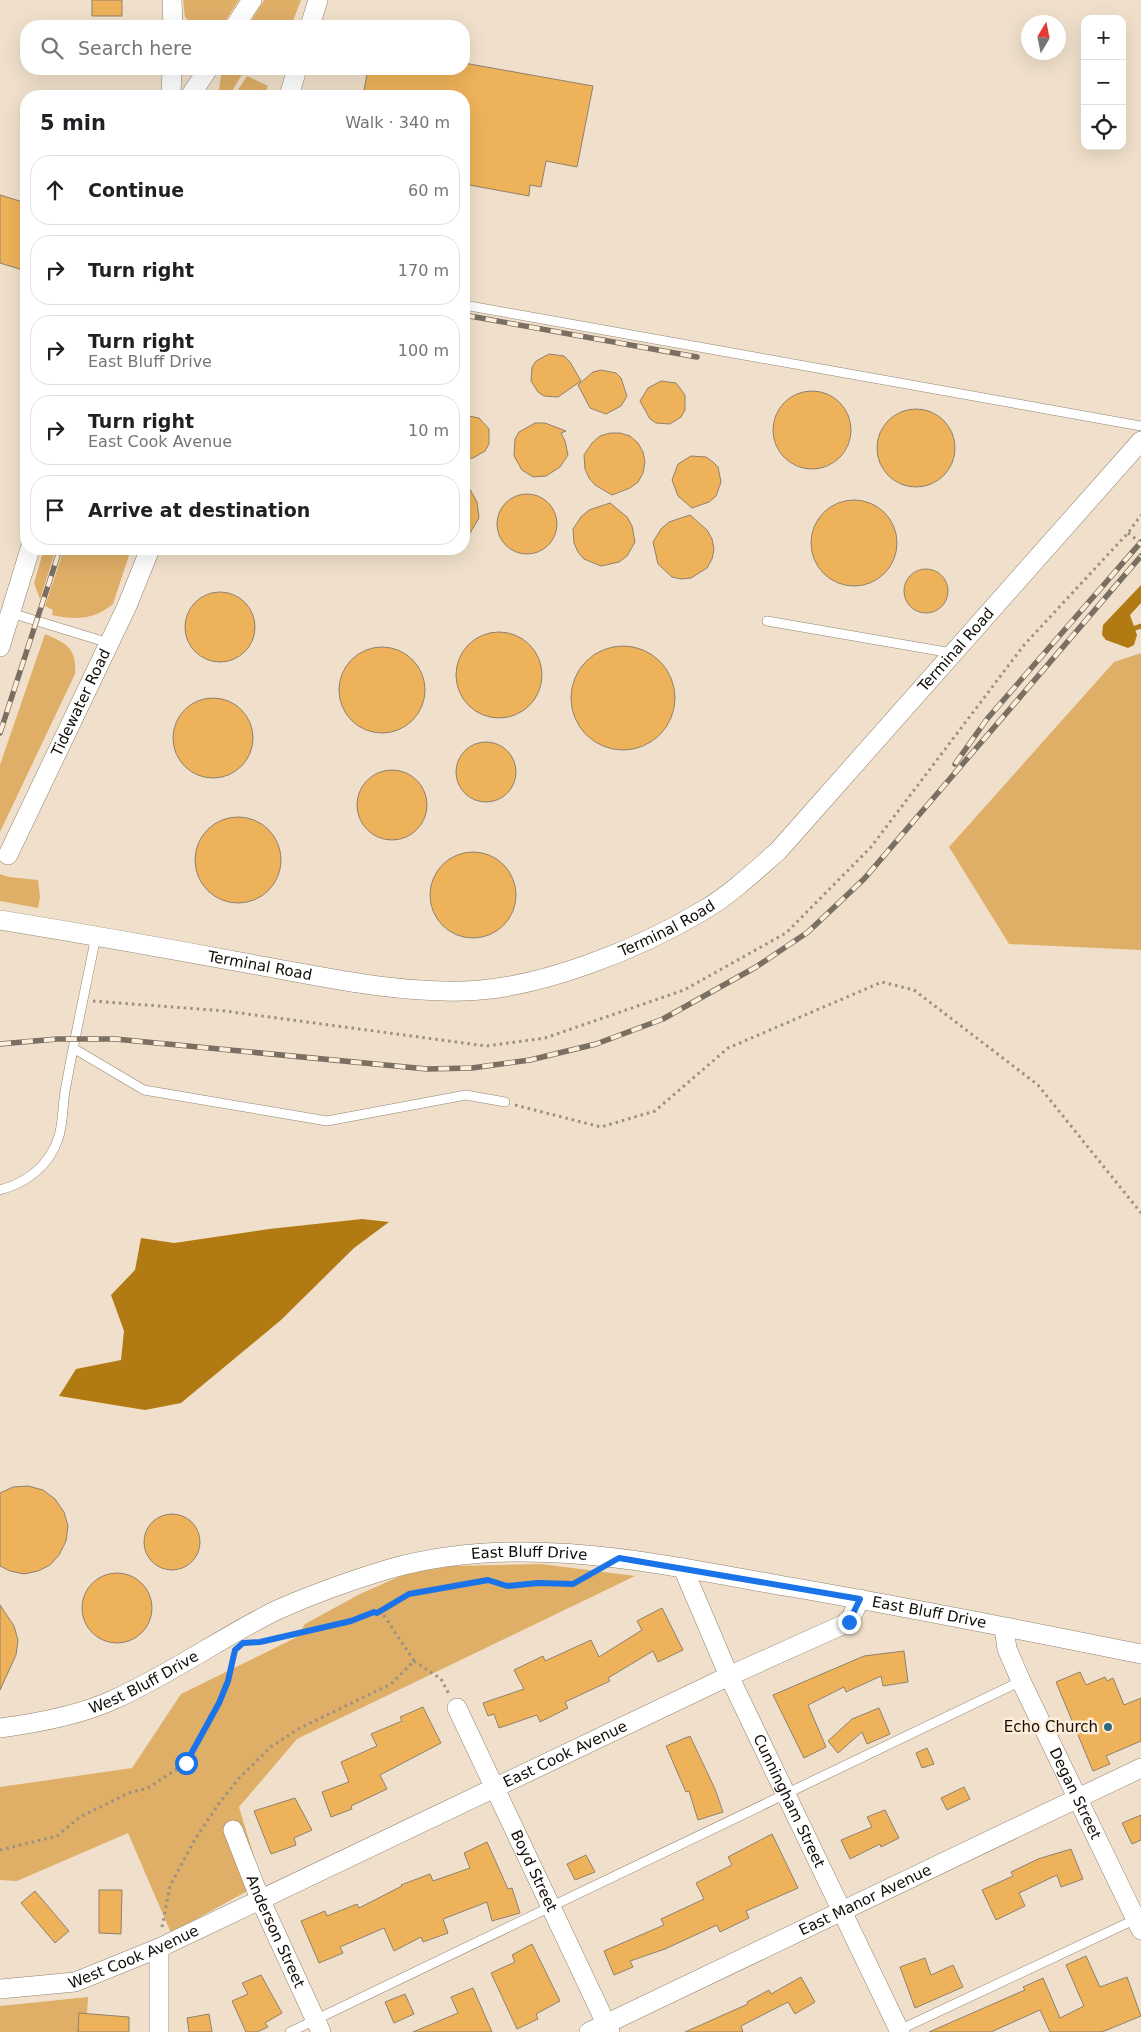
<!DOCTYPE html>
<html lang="en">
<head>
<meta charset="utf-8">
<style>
  body { margin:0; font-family:"DejaVu Sans",sans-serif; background:#f6f6f6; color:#202124 }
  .controls { position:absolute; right:15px; top:15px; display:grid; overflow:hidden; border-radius:10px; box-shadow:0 5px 20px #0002 }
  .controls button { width:45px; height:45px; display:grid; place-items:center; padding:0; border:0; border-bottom:1px solid #e0e0e0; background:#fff; color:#202124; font:25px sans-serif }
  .compass { position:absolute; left:1021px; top:15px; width:45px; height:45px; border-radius:50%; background:#fff; box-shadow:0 5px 20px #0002; rotate:10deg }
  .stop { position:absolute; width:15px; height:15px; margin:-11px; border:4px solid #1a73e8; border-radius:50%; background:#fff }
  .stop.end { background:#1a73e8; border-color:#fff; box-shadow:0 1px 5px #0008 }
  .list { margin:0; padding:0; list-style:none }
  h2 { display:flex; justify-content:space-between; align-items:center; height:65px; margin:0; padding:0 20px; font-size:21px }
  h2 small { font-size:16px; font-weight:400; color:#757577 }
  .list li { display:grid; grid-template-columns:32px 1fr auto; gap:15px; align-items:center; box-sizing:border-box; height:70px; margin:0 10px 10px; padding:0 10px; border:1px solid #e0e0e0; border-radius:20px }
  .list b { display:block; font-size:19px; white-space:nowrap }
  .list p { margin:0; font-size:16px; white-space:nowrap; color:#757577 }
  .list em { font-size:16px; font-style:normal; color:#757577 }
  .icon { flex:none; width:28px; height:28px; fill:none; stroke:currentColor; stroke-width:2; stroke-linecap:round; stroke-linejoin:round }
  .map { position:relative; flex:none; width:1141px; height:2032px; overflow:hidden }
  .search { position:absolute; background:#fff; box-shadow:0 5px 20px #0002; left:20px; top:20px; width:450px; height:55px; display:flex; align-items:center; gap:12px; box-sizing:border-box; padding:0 18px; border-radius:20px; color:#757577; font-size:19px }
  .panel { position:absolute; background:#fff; box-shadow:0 5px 20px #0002; left:20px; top:90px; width:450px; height:465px; border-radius:20px }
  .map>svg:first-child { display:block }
</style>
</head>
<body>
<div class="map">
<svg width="1141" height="2032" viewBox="0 0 1141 2032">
  <rect width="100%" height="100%" fill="#f0e0cb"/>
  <path fill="#dfae67" d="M 183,0 L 239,0 L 222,26 L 194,26 L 185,17 Z
    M 264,0 L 301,0 L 291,26 L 248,26 Z
    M 222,69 L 242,70 L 243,73 L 229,96 L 218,96 Z
    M 247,76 L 268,86 L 264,96 L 234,96 Z
    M 44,549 L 56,549 L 40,599 L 34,583 Z
    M 64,549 L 131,549 L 113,604 C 94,620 75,620 52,615 L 53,610 L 45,606 Z
    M 45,634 C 66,643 77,648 75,674 L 0,832 L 0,765 Z
    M 1141,653 L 1141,950 L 1009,944 L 949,847 L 1114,662 Z
    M 0,874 L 9,877 L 38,880 L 40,897 L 38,908 L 0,901 Z
    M 541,1564 L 635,1576 L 297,1739 L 239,1807 L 262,1883 L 171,1933 L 128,1833 L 17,1881 L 0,1880 L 0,1787 L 132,1768 L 181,1694 L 297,1637 L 305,1624 L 360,1594 L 405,1574 L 452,1566 Z
    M 88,1997 L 86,2032 L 0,2032 L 0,2006 Z"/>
  <path fill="#b17a13" d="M 1141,585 L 1141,603 L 1130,615 L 1137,635 L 1134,645 L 1128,648 L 1106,640 L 1102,635 L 1103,625 Z
    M 362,1219 L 389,1222 L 354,1248 L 281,1320 L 181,1403 L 145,1410 L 59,1396 L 76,1369 L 121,1360 L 124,1331 L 111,1295 L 135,1270 L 141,1238 L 174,1243 L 269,1229 Z"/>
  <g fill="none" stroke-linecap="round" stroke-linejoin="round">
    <path stroke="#b17a13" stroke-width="5" d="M 1135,628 L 1141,626"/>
  </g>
  <path fill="#eeb35a" stroke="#8f816d" d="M 92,0 L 122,0 L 122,16 L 92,16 Z
    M 464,63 L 593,86 L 577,167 L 546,161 L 541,187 L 530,185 L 529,196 L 464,184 L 464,96 L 363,96 L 368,69 L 464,69 Z
    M 0,195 L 26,203 L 26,271 L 0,263 Z
    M 549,354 L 564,356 L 570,362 L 581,381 L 558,397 L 544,396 L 538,392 L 531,381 L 532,367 L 536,361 Z
    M 601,370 L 616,373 L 621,378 L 627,396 L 621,406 L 606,414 L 590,408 L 578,385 L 593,372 Z
    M 661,381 L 676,383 L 685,395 L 685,410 L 681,417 L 670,424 L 656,423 L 650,419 L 640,401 L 648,388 Z
    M773 430a39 39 0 1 1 78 0a39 39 0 1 1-78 0Z
    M877 448a39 39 0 1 1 78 0a39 39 0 1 1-78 0Z
    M 464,415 L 479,418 L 489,429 L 489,444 L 485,451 L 473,458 L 464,459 Z
    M 535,423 L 545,423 L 566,431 L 561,433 L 565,441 L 568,455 L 560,467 L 546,476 L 533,477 L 522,470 L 514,456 L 515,439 L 519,432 Z
    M 610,433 L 620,433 L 630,436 L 638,443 L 643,452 L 645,462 L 643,473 L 638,482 L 630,488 L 612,495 L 595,485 L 589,478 L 585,469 L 584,455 L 592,443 L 600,436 Z
    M 691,456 L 706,457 L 713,462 L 718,467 L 721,482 L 716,496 L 709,502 L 692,508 L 678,496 L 672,480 L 678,464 Z
    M 464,479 L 477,502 L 479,518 L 464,543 Z
    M497 524a30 30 0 1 1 60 0a30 30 0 1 1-60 0Z
    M811 543a43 43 0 1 1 86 0a43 43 0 1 1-86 0Z
    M 610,503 L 627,517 L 632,526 L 635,542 L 627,556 L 619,562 L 601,566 L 584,559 L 578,552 L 574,543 L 573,529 L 581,517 L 589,510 Z
    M 690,515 L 707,530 L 712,539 L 714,549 L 712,559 L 707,568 L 691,578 L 681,579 L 672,577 L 658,564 L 653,542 L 661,529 L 669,522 Z
    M904 591a22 22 0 1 1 44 0a22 22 0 1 1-44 0Z
    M185 627a35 35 0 1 1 70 0a35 35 0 1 1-70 0Z
    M456 675a43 43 0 1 1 86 0a43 43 0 1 1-86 0Z
    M571 698a52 52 0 1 1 104 0a52 52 0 1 1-104 0Z
    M339 690a43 43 0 1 1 86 0a43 43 0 1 1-86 0Z
    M173 738a40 40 0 1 1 80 0a40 40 0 1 1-80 0Z
    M456 772a30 30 0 1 1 60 0a30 30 0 1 1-60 0Z
    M357 805a35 35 0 1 1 70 0a35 35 0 1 1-70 0Z
    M195 860a43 43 0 1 1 86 0a43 43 0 1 1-86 0Z
    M430 895a43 43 0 1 1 86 0a43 43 0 1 1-86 0Z
    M 28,1486 L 43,1490 L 55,1499 L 64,1512 L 68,1526 L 66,1541 L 59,1555 L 50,1565 L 38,1571 L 24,1574 L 10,1571 L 0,1566 L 0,1493 L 13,1487 Z
    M144 1542a28 28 0 1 1 56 0a28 28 0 1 1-56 0Z
    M82 1608a35 35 0 1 1 70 0a35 35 0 1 1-70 0Z
    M 0,1605 L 14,1626 L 18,1640 L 16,1655 L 0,1690 Z
    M 662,1608 L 683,1650 L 658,1662 L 653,1651 L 608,1678 L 610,1681 L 565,1702 L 568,1708 L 540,1722 L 537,1715 L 499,1728 L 494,1714 L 488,1716 L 483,1703 L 524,1689 L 514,1670 L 543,1656 L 545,1661 L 591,1640 L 599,1657 L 642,1630 L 637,1621 Z
    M 904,1651 L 908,1682 L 883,1686 L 881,1676 L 846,1692 L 844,1687 L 808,1705 L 826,1747 L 804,1758 L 773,1695 L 864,1656 Z
    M 1080,1672 L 1086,1685 L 1105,1677 L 1107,1681 L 1113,1678 L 1124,1705 L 1141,1698 L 1141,1741 L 1106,1756 L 1110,1764 L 1093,1771 L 1056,1682 Z
    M 423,1707 L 441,1743 L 380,1775 L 387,1789 L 351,1806 L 352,1809 L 331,1817 L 322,1792 L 349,1782 L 341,1762 L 377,1746 L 371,1734 L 402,1721 L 400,1717 Z
    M 879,1708 L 890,1734 L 867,1744 L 862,1732 L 838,1753 L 828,1741 L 852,1719 Z
    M 690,1736 L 715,1789 L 723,1812 L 698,1820 L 689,1791 L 686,1792 L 666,1746 Z
    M 927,1748 L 934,1764 L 922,1768 L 916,1753 Z
    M 964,1787 L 970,1799 L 947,1810 L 941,1798 Z
    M 295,1798 L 312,1830 L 294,1838 L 296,1845 L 271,1854 L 254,1811 Z
    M 885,1810 L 899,1838 L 881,1847 L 880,1844 L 850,1859 L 841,1840 L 872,1827 L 867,1817 Z
    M 1141,1815 L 1141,1840 L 1132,1844 L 1122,1823 Z
    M 772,1834 L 798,1888 L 746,1911 L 749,1918 L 720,1932 L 717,1925 L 665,1949 L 630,1961 L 633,1967 L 614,1975 L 604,1951 L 664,1925 L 661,1919 L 704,1899 L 696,1883 L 732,1865 L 728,1857 Z
    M 487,1842 L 508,1889 L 512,1888 L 520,1913 L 492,1921 L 487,1902 L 443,1919 L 448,1933 L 423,1942 L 421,1937 L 394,1951 L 384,1928 L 340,1947 L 343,1953 L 319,1963 L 301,1921 L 325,1911 L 327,1916 L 357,1904 L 359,1908 L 402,1886 L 401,1885 L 430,1874 L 433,1881 L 470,1868 L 464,1853 Z
    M 1071,1849 L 1083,1879 L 1061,1887 L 1057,1875 L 1019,1893 L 1025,1906 L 996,1920 L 982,1890 L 1013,1876 L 1011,1872 L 1038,1859 Z
    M 586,1855 L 595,1872 L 575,1880 L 567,1864 Z
    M 99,1890 L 122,1890 L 121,1934 L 99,1933 Z
    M 35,1891 L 69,1931 L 55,1943 L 21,1903 Z
    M 532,1944 L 560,2001 L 536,2014 L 538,2019 L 517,2029 L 491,1973 L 515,1962 L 512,1955 Z
    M 1086,1956 L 1100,1987 L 1127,1977 L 1141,2016 L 1102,2032 L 1050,2032 L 1040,2010 L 991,2032 L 929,2032 L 1025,1990 L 1023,1987 L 1043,1978 L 1060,2018 L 1084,2006 L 1066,1965 Z
    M 925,1958 L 931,1975 L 953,1965 L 963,1987 L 915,2008 L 900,1967 Z
    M 261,1975 L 282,2013 L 265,2023 L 268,2027 L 257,2032 L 246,2032 L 232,2001 L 248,1994 L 242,1983 Z
    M 801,1977 L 815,2002 L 795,2014 L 788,2002 L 741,2026 L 743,2032 L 685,2032 L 748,2004 L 747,2002 L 769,1990 L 771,1994 Z
    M 473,1988 L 492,2032 L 413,2032 L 458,2013 L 451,1997 Z
    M 405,1994 L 414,2014 L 394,2023 L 385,2002 Z
    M 79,2013 L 129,2017 L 129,2032 L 78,2032 Z
    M 209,2014 L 212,2032 L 189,2032 L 187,2018 Z"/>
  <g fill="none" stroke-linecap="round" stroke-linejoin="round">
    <defs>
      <path id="service" d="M 464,305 L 1141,426
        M 11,613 L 109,643
        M 767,621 L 952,653
        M 73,1048 L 144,1090 L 327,1121 L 466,1095 L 505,1102
        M 0,1190 C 26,1183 49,1166 58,1139 C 64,1123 62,1103 66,1086 C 75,1036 86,986 96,936
        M 897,2031 L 1136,1919
        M 290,2032 L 1021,1681"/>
      <g id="minor">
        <path d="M 172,0 L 173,26"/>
        <path d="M 235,26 L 252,0"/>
        <path d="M 310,26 L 318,0"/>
        <path d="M 171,96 L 172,69"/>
        <path d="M 190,96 L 208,69"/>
        <path d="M 289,96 L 297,69"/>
        <path d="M 0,647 L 30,549"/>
        <path id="s1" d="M 8,855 L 127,606 L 150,549"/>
        <path id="s2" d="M 0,920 C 86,934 171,949 256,965 C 325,977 393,993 464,991 C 540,989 639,949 704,910 C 731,894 754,872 778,851 L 1141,441"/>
        <path id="s3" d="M 683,1568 L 729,1676 L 900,2032"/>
        <path id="s4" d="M 1004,1628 L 1007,1649 L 1021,1681 L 1141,1930"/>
        <path id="s5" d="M 457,1708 L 610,2032"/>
        <path id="s6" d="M 0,1728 C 38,1723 81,1715 115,1699 C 171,1674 222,1637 277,1610 C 313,1594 352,1580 389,1569 C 519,1532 655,1563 784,1586 C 903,1606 1022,1630 1141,1654"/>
        <path id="s7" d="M 233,1830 L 260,1899 L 321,2032"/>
        <path id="s8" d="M 0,1989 L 75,1982 L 159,1948 L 729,1676 L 849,1622 L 860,1599"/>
        <path d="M 159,2032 L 159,1948"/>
        <path id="s9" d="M 589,2032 L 1141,1768"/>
      </g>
    </defs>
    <use href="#service" stroke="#91836f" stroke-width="10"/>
    <use href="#minor" stroke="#91836f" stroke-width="20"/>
    <path stroke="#9c9081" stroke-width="3" stroke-dasharray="2.5 4" stroke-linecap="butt" d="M 1128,533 L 1141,543
      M 93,1001 L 225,1011 L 486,1046 L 545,1038 L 684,990 L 786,933 L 871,847 L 1024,645 L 1128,533 L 1141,515
      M 515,1105 L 601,1127 L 655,1111 L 728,1048 L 882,982 L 914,990 L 1038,1085 L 1141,1213
      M 253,1643 L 351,1621 L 373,1612 L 377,1613 L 409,1594 L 488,1580 L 507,1586 L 538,1583 L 573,1585 L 592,1573
      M 414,1661 L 441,1679 L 449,1694
      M 0,1850 L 57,1836 L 80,1817 L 129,1793 L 148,1788 L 186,1763 L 219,1703 L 228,1681 L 234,1652
      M 162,1927 L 170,1886 L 195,1839 L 220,1802 L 241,1776 L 272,1746 L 298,1729 L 391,1684 L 414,1661 L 381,1611"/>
    <use href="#service" stroke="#fff" stroke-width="9"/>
    <use href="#minor" stroke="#fff" stroke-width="19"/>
    <defs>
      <path id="rail" d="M 464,315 L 697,357
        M 0,733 L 60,549
        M 955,764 L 987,719 L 1141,542
        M 0,1044 L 57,1039 L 115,1039 L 427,1069 L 472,1068 L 530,1060 L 596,1044 L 663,1019 L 756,967 L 808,932 L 864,879 L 1141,556"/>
    </defs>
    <use href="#rail" stroke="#796f62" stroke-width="5.5"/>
    <use href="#rail" stroke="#feedd8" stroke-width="4" stroke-dasharray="11" stroke-linecap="butt"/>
  </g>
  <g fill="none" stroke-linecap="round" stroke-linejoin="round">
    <path stroke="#1a73e8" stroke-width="6" d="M 186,1763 L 219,1703 L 228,1681 L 235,1650 L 243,1643 L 260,1642 L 351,1621 L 374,1612 L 377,1613 L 409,1594 L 488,1580 L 507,1586 L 538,1583 L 573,1584 L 619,1558 L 860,1599 L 849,1622"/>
  </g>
  <circle fill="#2d6a81" stroke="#feedd8" stroke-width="2" cx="1108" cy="1727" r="5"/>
  <g text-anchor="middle" stroke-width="5" stroke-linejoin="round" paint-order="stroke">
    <g font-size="15" fill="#110c06" stroke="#feedd8">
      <text dy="5" stroke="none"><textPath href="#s2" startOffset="1089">Terminal Road</textPath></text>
      <text dy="5" stroke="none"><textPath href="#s1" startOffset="169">Tidewater Road</textPath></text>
      <text dy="5" stroke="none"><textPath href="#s2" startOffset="684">Terminal Road</textPath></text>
      <text dy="5" stroke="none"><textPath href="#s2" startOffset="264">Terminal Road</textPath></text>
      <text dy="5" stroke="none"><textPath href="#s6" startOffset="565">East Bluff Drive</textPath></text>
      <text dy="5" stroke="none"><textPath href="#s6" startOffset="970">East Bluff Drive</textPath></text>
      <text dy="5" stroke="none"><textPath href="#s6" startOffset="152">West Bluff Drive</textPath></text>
      <text dy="5" stroke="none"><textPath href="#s8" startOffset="616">East Cook Avenue</textPath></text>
      <text dy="5" stroke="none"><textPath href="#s4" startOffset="181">Degan Street</textPath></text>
      <text dy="5" stroke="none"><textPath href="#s3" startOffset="256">Cunningham Street</textPath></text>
      <text dy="5" stroke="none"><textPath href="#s5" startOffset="180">Boyd Street</textPath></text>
      <text dy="5" stroke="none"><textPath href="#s9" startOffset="306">East Manor Avenue</textPath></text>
      <text dy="5" stroke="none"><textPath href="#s7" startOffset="110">Anderson Street</textPath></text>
      <text dy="5" stroke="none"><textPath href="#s8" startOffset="139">West Cook Avenue</textPath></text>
    </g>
    <g font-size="15" fill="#110c06" stroke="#feedd8" text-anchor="end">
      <text x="1098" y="1732">Echo Church</text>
    </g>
  </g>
</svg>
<div class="controls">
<button>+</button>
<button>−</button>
<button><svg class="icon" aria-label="locate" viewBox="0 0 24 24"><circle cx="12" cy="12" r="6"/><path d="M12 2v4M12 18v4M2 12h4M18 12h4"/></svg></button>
</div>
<svg class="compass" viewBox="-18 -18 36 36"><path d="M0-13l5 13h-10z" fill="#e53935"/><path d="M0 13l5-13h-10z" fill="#757577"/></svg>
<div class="stop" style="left:186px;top:1763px"></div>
<div class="stop end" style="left:849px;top:1622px"></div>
<div class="search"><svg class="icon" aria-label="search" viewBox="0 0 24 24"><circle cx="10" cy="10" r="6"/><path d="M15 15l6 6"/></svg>Search here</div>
<section class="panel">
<h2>5 min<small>Walk · 340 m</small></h2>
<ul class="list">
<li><svg class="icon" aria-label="ahead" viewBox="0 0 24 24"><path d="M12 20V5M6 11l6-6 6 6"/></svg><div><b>Continue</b></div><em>60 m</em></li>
<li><svg class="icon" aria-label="right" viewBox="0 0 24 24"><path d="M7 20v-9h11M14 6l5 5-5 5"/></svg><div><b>Turn right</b></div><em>170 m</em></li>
<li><svg class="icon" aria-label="right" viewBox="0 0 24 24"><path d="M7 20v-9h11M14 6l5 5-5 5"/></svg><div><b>Turn right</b><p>East Bluff Drive</p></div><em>100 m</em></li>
<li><svg class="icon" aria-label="right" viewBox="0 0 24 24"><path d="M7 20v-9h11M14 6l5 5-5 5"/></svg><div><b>Turn right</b><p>East Cook Avenue</p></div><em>10 m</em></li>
<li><svg class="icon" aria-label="arrive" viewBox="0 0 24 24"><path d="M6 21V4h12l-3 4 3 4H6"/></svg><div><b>Arrive at destination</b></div></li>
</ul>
</section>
</div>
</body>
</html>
